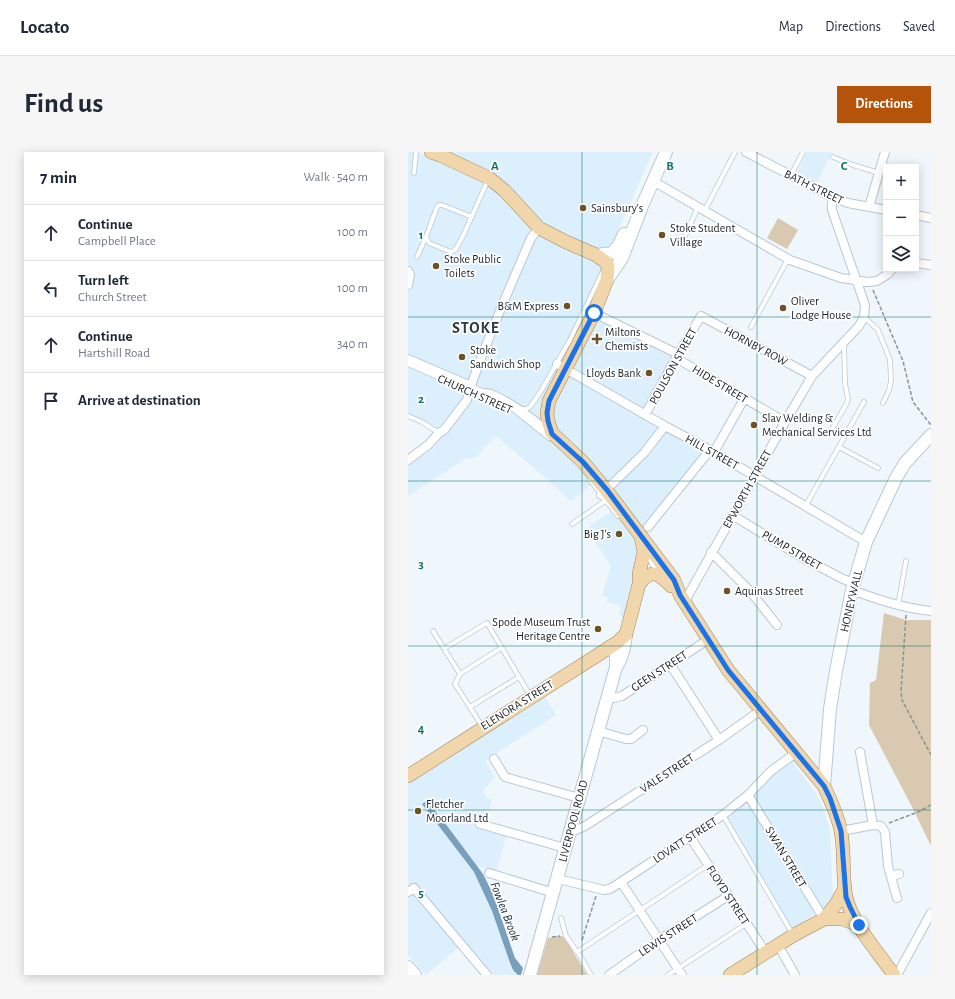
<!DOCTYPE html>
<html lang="en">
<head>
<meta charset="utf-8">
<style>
  body { margin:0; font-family:"Alegreya Sans",sans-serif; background:#f6f6f7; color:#1f2937 }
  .controls { position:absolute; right:12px; top:12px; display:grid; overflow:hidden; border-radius:0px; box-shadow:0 2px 10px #0003 }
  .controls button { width:36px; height:36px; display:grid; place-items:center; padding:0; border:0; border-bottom:1px solid #e0e1e3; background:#fff; color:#1f2937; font:20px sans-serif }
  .stop { position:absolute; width:12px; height:12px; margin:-9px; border:3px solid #1a73e8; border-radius:50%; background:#fff }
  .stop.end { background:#1a73e8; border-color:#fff; box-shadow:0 1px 4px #0008 }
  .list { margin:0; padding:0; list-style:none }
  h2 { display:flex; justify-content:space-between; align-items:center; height:52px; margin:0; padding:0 16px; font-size:17px }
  h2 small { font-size:13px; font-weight:400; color:#747a83 }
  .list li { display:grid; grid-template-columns:26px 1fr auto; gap:12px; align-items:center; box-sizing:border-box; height:56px; padding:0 16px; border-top:1px solid #e0e1e3 }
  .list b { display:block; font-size:15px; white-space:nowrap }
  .list p { margin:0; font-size:13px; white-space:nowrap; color:#747a83 }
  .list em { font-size:13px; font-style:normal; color:#747a83 }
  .icon { flex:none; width:22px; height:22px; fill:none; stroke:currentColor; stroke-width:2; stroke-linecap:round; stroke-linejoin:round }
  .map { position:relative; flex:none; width:523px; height:823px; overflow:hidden; border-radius:0px }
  header { display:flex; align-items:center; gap:24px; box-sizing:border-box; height:56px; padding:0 20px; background:#fff; border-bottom:1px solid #e0e1e3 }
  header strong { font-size:19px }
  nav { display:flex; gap:22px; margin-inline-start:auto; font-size:14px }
  .intro { display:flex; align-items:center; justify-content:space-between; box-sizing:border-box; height:96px; padding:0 24px }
  h1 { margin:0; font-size:28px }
  .button { padding:10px 18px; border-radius:0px; background:#b45309; color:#fff; font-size:14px; font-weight:700 }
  main { display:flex; gap:24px; padding:0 24px }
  aside { flex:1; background:#fff; border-radius:0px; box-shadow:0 2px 10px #0003 }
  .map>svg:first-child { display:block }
</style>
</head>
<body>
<header>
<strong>Locato</strong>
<nav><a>Map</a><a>Directions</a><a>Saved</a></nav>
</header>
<div class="intro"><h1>Find us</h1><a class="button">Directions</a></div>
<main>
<aside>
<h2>7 min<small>Walk · 540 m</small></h2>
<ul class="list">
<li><svg class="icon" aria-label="ahead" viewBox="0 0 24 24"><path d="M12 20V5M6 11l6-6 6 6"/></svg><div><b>Continue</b><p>Campbell Place</p></div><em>100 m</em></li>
<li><svg class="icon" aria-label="left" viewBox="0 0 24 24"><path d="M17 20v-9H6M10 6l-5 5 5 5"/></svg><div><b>Turn left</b><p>Church Street</p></div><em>100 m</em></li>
<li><svg class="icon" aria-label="ahead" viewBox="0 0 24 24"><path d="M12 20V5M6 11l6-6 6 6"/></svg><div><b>Continue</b><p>Hartshill Road</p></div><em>340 m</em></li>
<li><svg class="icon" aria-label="arrive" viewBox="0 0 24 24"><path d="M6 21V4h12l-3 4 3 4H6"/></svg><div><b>Arrive at destination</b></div></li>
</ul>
</aside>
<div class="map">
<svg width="523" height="823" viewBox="0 0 523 823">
  <rect width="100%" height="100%" fill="#f0f7fc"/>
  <path fill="#dceffd" d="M 0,0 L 8,0 L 38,10 L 42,0 L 245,0 L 175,158 L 267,206 L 239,265 L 299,298 L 236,378 L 232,402 L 218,466 L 211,463 L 213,454 L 199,450 L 200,445 L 194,444 L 203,414 L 178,377 L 202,360 L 204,357 L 185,331 L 163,349 L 127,317 L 88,284 L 69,304 L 61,307 L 57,306 L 52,310 L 0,344 L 0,314 L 26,296 L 38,280 L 0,265 Z
    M 399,0 L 424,0 L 408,33 L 388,22 Z
    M 137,545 L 148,563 L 77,609 L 87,625 L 75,638 L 79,646 L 84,648 L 79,668 L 73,667 L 70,677 L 98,685 L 89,719 L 69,714 L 26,656 L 15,652 L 66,720 L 84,759 L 104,819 L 105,818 L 110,823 L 86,823 L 70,804 L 57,790 L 18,823 L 0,803 L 0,632 Z
    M 383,608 L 408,641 L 416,657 L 422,680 L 425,745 L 418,755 L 382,778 L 317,670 L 357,626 Z"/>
  <path fill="#d9c9b0" d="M 370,66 L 390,78 L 379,97 L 359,86 Z
    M 476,461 L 498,468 L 523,468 L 523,694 L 503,653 L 461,573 L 462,531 L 468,528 Z
    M 148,784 L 154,784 L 157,786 L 179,823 L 129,823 L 140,786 Z"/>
  <path fill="#789fbc" d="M 19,649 L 40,675 L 75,722 L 85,742 L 107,806 L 115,816 L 113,823 L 110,823 L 105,818 L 102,811 L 84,759 L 66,720 L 14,652 Z"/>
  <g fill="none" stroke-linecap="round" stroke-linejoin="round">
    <defs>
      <path id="lane" d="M 425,5 L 445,13 L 471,21
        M 6,21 L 8,0
        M 383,23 L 395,0
        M 297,58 L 327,0
        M 64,65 L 34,53 L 31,53 L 29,55 L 18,85 L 21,91 L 43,100 L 48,97 L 55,84 L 80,28
        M 274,91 L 290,55
        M 9,105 L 18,85
        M 456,165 L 470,178 L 482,208 L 483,229 L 481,238 L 475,251
        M 343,175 L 380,107
        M 0,212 L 61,239
        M 77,244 L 106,258 L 141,286
        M 112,257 L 118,257 L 122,255 L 133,239 L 162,188 L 195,119
        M 0,264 L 14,270 L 31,281
        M 423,279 L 439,251 L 440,247 L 437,232 L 436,190
        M 431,295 L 470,316
        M 182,328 L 210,364
        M 397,355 L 456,250
        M 164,372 L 197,349 L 195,346
        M 238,403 L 249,419
        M 490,454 L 498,409
        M 25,479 L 52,522
        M 37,496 L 79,471 L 123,545
        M 62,555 L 111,525
        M 74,574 L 47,532 L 52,522 L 93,496
        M 315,663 L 384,781
        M 153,766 L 158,784 L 169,800 L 300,713
        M 171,802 L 183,823
        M 260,823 L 338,772"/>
      <path id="street" d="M 338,0 L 424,45 L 440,51 L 478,58
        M 245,29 L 382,108 L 433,126 L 460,130 L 469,129 L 480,122 L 484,117
        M 461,55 L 477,0
        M 508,63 L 523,66
        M 508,111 L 523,113
        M 0,119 L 2,122 L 0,133
        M 186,161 L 270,202
        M 268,206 L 377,270
        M 0,207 L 63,234 C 71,244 76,239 85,243 C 106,252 124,267 143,281
        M 149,212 L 257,274 L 306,300 L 458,390
        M 237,263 L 268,206 L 293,164 L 404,224
        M 306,300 L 336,247
        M 0,308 L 20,293 L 31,281 L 36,278 L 59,248 L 61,239 L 73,206 L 96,149 L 123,86 L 131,76
        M 193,343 L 236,301 L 257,274
        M 324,363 L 395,406 L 435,427 L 446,431
        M 240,375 L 302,298
        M 303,400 L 342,439 L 369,473
        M 444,438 C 471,448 495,456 523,459
        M 277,449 L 377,270 L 404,224 L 451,174 L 456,165 L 457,153 L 424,58 L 424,45
        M 262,512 L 311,588
        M 200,544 L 206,546 L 214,544 L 301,487
        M 190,579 L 218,587 L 223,587 L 235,578
        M 452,600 L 465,673 L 473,674 L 477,680 L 480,714 L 489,746
        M 86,607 L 97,625 L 171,646
        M 340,643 L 416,767
        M 72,672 L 157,696
        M 433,679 L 465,673
        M 162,681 L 177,674 L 311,588 L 353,558
        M 282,685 L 358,801
        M 81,721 L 146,741
        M 483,724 L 491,722
        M 150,727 L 196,738 L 202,737 L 315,663 L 340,643 L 363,619 L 389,600
        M 213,730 L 274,823
        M 0,740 L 6,736 L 79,823
        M 370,793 L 387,823
        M 201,823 L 251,788 L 320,744
        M 489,823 L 523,761"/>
      <path id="secondary" d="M 188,103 L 204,101 L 211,93 L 216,82
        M 199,128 L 214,106 L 234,54 L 258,0
        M 209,514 C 215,504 217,494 218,482
        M 416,634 L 422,557 L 428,519 L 444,438 L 458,390 L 488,326 L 497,311 L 523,283
        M 0,815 L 7,823
        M 122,823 L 208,515 C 208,505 210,501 201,495"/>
      <path id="primary" d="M 23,0 L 32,3 L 81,26 L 97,39 L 131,76 L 158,90 L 188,103 L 199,111 L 200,114 L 199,128 L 186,161 L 141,249 L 139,261 L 140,269 L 144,281 L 175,310 L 199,339 L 266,428 L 272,443 L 320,518 L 416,634 C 422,647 431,666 433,680 C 437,701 434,724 438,745 C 445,773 470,800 486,823
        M 231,432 C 244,416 250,421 263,434
        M 0,624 L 210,490 L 218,482 L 231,432 L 231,422 L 236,400 L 233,385
        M 416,767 L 434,767 L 451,773
        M 322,823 L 386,783 L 416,767 L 428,752 L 437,736"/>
    </defs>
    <use href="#lane" stroke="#b8c8d4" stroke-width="5.5"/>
    <use href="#street" stroke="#b8c8d4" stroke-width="10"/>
    <use href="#secondary" stroke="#b8c8d4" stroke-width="14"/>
    <use href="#primary" stroke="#a08559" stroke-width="14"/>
    <path stroke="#8c9297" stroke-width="1.5" stroke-dasharray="4 2" stroke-linecap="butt" d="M 465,138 L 495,209 L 505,250 L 523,273
      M 498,463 L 493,540 L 494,548 L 523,603
      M 481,671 L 510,660 L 523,653
      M 144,785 L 152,784
      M 174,788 L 188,744"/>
    <use href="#lane" stroke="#fff" stroke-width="4"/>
    <use href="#street" stroke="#fff" stroke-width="8"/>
    <use href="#secondary" stroke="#fff" stroke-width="12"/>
    <use href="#primary" stroke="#f1d6ac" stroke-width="13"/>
  </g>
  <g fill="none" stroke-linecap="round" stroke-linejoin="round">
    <path stroke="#1a73e8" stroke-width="5" d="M 186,161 L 141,249 L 139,261 L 140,269 L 144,282 L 175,310 L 199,338 L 266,428 L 272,443 L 320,518 L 416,634 L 422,646 L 433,679 L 438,745 L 442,755 L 451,773"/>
  </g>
  <path fill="none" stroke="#0f766e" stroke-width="1" stroke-opacity="0.55" d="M 174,0 L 174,823M 349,0 L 349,823M 0,165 L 523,165M 0,329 L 523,329M 0,494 L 523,494M 0,658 L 523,658"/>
  <g fill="#6d5224" stroke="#fff" stroke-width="1.5">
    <circle cx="175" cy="56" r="4"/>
    <circle cx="254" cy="83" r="4"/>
    <circle cx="28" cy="114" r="4"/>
    <circle cx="159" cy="154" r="4"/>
    <circle cx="375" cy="156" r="4"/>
    <path d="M187 181h4v4h4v4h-4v4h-4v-4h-4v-4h4z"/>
    <circle cx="54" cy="205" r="4"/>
    <circle cx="241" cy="221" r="4"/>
    <circle cx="346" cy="273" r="4"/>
    <circle cx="211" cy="382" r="4"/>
    <circle cx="319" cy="439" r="4"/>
    <circle cx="190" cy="477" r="4"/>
    <circle cx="10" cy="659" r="4"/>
  </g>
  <g text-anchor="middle" stroke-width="3.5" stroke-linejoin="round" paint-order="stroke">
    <g font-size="12" fill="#1c2227" stroke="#fff">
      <text transform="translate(406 35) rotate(26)" y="4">BATH STREET</text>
      <text transform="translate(348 194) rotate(28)" y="4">HORNBY ROW</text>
      <text transform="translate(265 214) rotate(-61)" y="4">POULSON STREET</text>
      <text transform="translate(312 232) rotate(31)" y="4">HIDE STREET</text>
      <text transform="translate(67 242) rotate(24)" y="4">CHURCH STREET</text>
      <text transform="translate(304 300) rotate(29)" y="4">HILL STREET</text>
      <text transform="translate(339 337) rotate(-61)" y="4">EPWORTH STREET</text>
      <text transform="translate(384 398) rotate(30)" y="4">PUMP STREET</text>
      <text transform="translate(443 449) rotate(-77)" y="4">HONEYWALL</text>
      <text transform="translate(251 519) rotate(-33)" y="4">GEEN STREET</text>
      <text transform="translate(109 553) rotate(-32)" y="4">ELENORA STREET</text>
      <text transform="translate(259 621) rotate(-33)" y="4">VALE STREET</text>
      <text transform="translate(165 669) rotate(-75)" y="4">LIVERPOOL ROAD</text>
      <text transform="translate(277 688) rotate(-33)" y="4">LOVATT STREET</text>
      <text transform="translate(378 705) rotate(59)" y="4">SWAN STREET</text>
      <text transform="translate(320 743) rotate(57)" y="4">FLOYD STREET</text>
      <text transform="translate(260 783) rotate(-33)" y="4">LEWIS STREET</text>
    </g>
    <g font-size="12" fill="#1c2227" stroke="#fff" text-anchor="start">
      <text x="183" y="60">Sainsbury's</text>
      <text x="262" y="80">Stoke Student<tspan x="262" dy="14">Village</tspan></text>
      <text x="36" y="111">Stoke Public<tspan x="36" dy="14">Toilets</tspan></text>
      <text x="383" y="153">Oliver<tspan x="383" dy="14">Lodge House</tspan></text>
      <text x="151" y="158" text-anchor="end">B&amp;M Express</text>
      <text x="197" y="184">Miltons<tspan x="197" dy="14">Chemists</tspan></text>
      <text x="62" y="202">Stoke<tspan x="62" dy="14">Sandwich Shop</tspan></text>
      <text x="233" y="225" text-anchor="end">Lloyds Bank</text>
      <text x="354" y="270">Slav Welding &amp;<tspan x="354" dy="14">Mechanical Services Ltd</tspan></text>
      <text x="203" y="386" text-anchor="end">Big J's</text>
      <text x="327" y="443">Aquinas Street</text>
      <text x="182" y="474" text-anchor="end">Spode Museum Trust<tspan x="182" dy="14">Heritage Centre</tspan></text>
      <text x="18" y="656">Fletcher<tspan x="18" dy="14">Moorland Ltd</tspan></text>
    </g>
    <g font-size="13" font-style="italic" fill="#0f2f44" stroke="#fff">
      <text transform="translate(98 759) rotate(69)" y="5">Fowlea Brook</text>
    </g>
    <g font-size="16" font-weight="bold" letter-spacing="1" fill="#2e3b45" stroke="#fff">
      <text x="68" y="181">STOKE</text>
    </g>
  </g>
  <g font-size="13" text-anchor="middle" font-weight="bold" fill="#0f766e" stroke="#fff" stroke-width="3.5" stroke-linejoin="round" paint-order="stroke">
    <text x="87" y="18">A</text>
    <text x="262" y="18">B</text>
    <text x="436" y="18">C</text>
    <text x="13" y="87">1</text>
    <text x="13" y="251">2</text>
    <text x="13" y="416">3</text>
    <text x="13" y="581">4</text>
    <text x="13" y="745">5</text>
  </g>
</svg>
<div class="controls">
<button>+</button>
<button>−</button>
<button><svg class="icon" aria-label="layers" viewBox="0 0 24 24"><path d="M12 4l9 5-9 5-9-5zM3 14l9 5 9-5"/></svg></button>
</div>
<div class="stop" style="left:186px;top:161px"></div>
<div class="stop end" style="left:451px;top:773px"></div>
</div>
</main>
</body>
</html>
